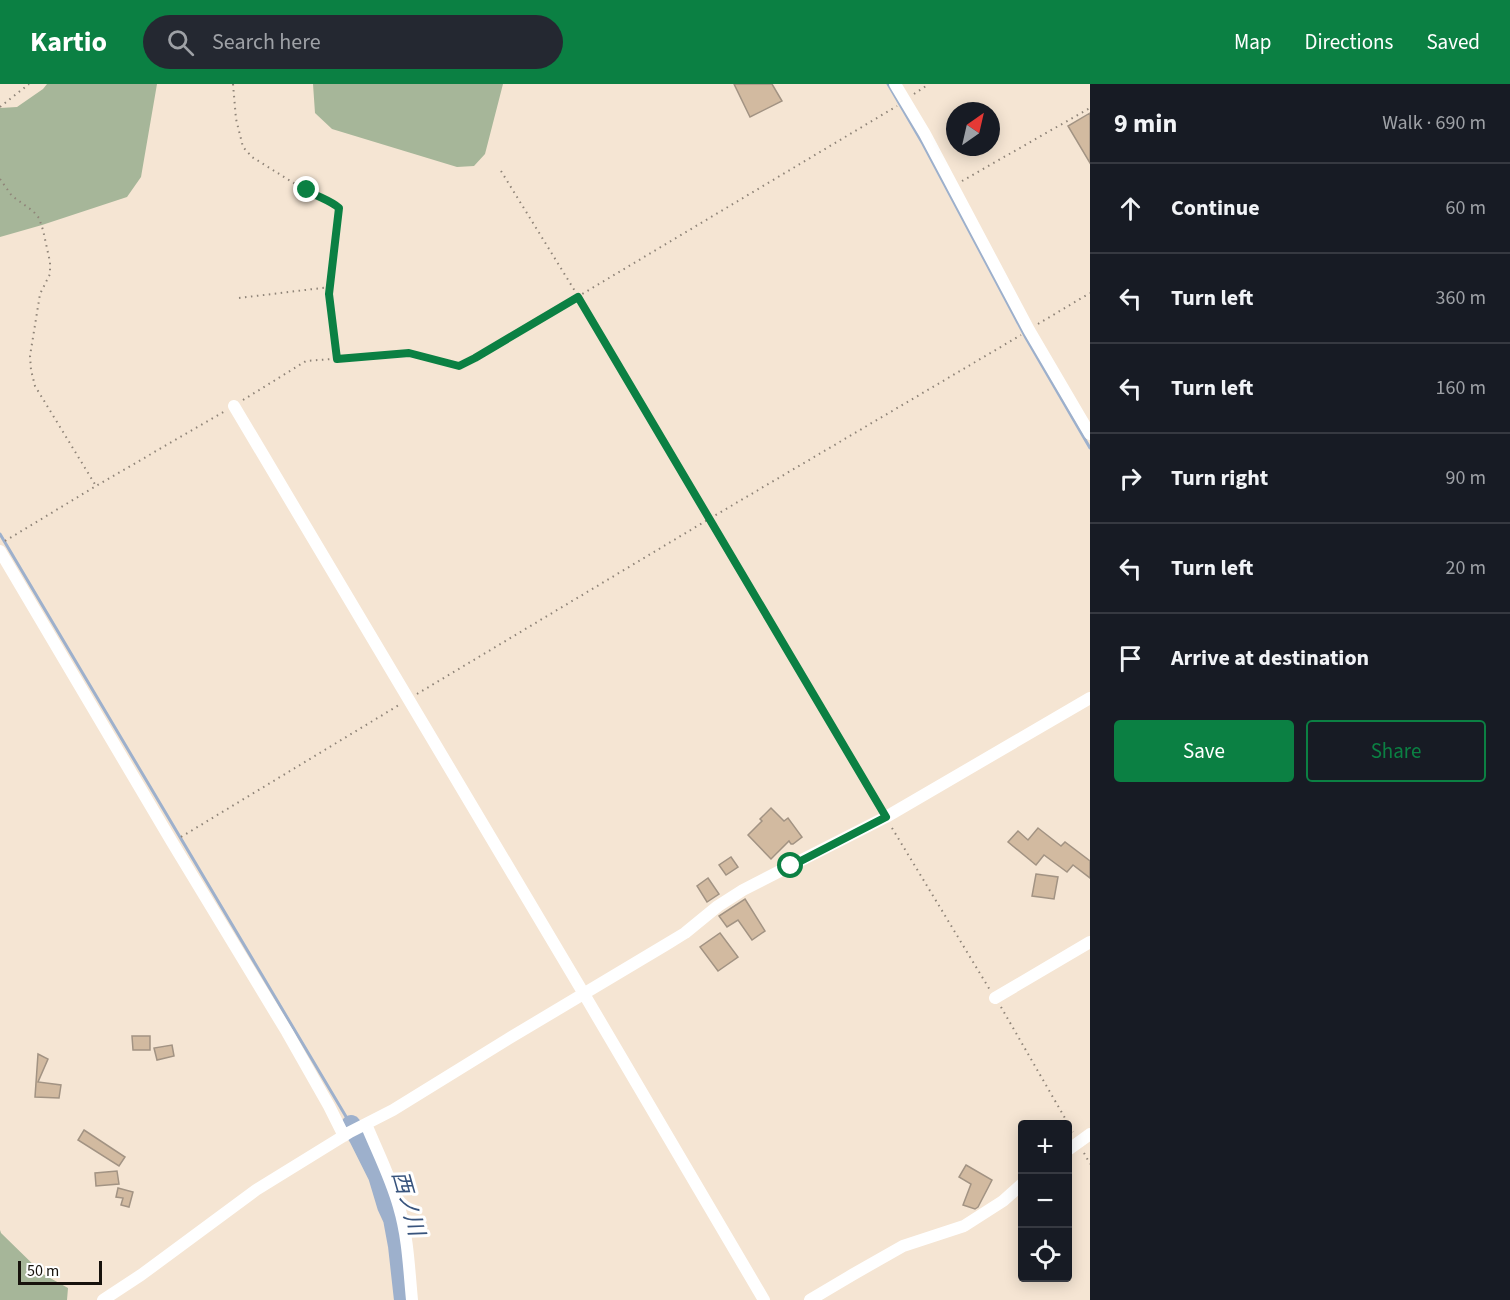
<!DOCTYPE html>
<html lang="en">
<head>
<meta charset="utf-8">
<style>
  body { margin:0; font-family:"Source Sans 3","Noto Sans JP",sans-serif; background:#242831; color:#f1f3f6 }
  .controls { position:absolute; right:18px; bottom:18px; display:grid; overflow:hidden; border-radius:6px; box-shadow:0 3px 15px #0003 }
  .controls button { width:54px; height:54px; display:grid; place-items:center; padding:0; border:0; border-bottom:2px solid #363941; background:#171b24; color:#f1f3f6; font:30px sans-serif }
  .compass { position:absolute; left:946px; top:18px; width:54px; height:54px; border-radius:50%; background:#171b24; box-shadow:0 3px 15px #0003; rotate:34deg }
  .scale { position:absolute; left:18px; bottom:15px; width:84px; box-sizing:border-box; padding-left:6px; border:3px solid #17120c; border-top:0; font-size:16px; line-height:21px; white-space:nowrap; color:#17120c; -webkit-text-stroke:4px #fff; paint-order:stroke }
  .stop { position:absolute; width:18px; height:18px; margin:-14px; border:4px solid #0b8043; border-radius:50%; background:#fff }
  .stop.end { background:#0b8043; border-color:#fff; box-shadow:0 2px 6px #0008 }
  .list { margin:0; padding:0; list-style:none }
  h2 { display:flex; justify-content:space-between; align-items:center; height:78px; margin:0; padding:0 24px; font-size:26px }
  h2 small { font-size:20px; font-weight:400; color:#9ea1a6 }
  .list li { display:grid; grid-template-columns:39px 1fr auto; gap:18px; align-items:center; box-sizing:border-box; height:90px; padding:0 24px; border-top:2px solid #363941 }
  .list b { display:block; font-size:22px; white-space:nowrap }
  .list em { font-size:20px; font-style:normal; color:#9ea1a6 }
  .actions { display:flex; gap:12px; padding:18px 24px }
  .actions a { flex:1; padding:14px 0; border:2px solid #0b8043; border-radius:6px; text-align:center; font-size:21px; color:#0b8043 }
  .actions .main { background:#0b8043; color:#fff }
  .icon { flex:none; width:33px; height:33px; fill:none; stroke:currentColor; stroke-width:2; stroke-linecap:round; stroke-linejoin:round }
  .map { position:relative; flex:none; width:1090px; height:1216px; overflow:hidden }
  header { display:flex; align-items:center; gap:36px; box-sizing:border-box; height:84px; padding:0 30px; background:#0b8043; color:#fff }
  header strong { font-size:28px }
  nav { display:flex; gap:33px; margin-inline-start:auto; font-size:21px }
  .search { width:420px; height:54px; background:#242831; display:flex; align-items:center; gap:15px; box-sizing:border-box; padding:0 21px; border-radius:33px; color:#9ea1a6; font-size:22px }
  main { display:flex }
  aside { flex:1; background:#171b24 }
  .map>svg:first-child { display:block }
</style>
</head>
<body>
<header>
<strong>Kartio</strong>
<div class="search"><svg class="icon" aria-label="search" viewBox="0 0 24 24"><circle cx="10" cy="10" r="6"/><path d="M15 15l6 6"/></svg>Search here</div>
<nav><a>Map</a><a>Directions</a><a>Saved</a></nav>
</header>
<main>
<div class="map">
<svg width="1090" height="1216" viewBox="0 0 1090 1216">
  <rect width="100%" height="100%" fill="#f5e5d3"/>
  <path fill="#a6b699" d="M 47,0 L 157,0 L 141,93 L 127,113 L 42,141 L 0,153 L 0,24 L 17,23 L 43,5 Z
    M 313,0 L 503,0 L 485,70 L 474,82 L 457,83 L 332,45 L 315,29 Z
    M 0,1146 L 1,1149 L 43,1190 L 68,1204 L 67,1216 L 0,1216 Z"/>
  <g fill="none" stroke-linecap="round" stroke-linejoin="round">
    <path stroke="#9db0cc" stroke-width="3" d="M 888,0 L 923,60 L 1026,254 L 1090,364
      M 0,450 L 351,1041"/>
    <path stroke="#9db0cc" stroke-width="20" d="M 351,1041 L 359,1054 L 378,1092 L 387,1122 L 393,1135 L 398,1162 L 404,1216"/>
  </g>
  <path fill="#d2baa0" stroke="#a29383" stroke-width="1.5" d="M 734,0 L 772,0 L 782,17 L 750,33 Z
    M 1090,29 L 1090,79 L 1068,42 Z
    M 771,724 L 784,737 L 788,734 L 802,753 L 793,760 L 791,760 L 789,757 L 771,775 L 748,751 L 762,737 L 760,735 Z
    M 1038,744 L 1061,762 L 1065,758 L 1090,777 L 1090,794 L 1073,781 L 1067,788 L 1044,771 L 1036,781 L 1008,758 L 1018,747 L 1028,756 Z
    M 731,773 L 738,783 L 726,791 L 719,781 Z
    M 1036,790 L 1058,793 L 1054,815 L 1032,812 Z
    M 708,794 L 719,810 L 707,818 L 697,802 Z
    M 745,815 L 765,847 L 752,856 L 738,836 L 727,843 L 719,832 Z
    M 720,849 L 738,873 L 718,887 L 700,863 Z
    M 132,952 L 150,952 L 150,966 L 133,966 Z
    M 172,961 L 174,972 L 157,976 L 154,964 Z
    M 38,970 L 48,975 L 38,998 L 61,1001 L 59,1014 L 35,1013 Z
    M 84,1046 L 125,1073 L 119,1082 L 78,1056 Z
    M 966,1081 L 992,1096 L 978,1123 L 975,1125 L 963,1121 L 971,1100 L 959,1093 Z
    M 117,1087 L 119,1100 L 96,1102 L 95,1089 Z
    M 118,1104 L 133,1108 L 129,1123 L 121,1121 L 123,1114 L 116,1113 Z"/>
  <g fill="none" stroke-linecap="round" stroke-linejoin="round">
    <path stroke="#8f8478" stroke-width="2" stroke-dasharray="1.5 4.5" stroke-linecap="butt" d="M 233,0 L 236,35 L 243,63 L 252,73 L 313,111 L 334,119 L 339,124 L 329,210 L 337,275
      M 914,10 L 929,0
      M 0,23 L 29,0
      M 501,87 L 578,212 L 880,723
      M 0,95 L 12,112 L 33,127 L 39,134 L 43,146 L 50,178 L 50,190 L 40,210 L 30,272 L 31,286 L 35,302 L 96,402
      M 962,97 L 1090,24
      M 239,214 L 330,203
      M 1038,240 L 1090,209
      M 243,316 L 306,277 L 409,269 L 459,282 L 475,274 L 897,22
      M 5,457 L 96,402 L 225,327
      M 417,610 L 709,435 L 1021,251
      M 892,744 L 990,906
      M 181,753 L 399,621
      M 1001,923 L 1073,1048
      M 1084,1069 L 1090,1080"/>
    <path stroke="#fff" stroke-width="12" d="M 895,0 L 925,50 L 1029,246 L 1090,350
      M 234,322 L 584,910 L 764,1216
      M 0,467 L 172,758 L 287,948 L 329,1022 L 344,1052
      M 995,914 L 1090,858
      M 366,1040 C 377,1067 391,1094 399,1123 C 408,1153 409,1185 412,1216
      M 1068,1066 L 1090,1050
      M 103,1216 L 141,1191 L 256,1106 L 350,1048 L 393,1026 L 508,955 L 667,860 L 685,849 L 718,822 L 743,806 L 886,733 L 1090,614
      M 810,1216 L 852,1191 L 903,1162 L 964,1142 L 1003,1117 L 1022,1100"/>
  </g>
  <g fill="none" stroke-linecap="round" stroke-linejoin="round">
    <path stroke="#0b8043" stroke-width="8" d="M 307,106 C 317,113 330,116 339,124 L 329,210 L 337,275 L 409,269 L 459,282 L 475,274 L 578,213 L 886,733 L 791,782"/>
  </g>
  <g text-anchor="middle" stroke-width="6" stroke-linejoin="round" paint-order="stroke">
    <g font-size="22" font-style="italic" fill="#38547d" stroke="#fff">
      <text transform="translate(409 1119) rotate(74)" y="8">西ノ川</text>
    </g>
  </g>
</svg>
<div class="controls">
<button>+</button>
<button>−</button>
<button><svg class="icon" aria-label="locate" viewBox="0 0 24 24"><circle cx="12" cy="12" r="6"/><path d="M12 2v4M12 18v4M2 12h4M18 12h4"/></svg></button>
</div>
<svg class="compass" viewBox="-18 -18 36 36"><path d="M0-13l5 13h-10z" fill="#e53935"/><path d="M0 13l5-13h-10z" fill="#9ea1a6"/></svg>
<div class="scale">50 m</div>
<div class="stop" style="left:791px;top:782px"></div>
<div class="stop end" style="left:307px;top:106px"></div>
</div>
<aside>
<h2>9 min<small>Walk · 690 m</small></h2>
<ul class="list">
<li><svg class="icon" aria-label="ahead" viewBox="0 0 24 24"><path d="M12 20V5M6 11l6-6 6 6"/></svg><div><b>Continue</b></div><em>60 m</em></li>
<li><svg class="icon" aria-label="left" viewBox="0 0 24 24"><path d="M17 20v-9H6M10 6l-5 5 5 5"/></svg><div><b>Turn left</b></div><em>360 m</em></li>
<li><svg class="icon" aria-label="left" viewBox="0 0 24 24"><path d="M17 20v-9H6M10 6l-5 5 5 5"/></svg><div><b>Turn left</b></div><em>160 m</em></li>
<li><svg class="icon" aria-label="right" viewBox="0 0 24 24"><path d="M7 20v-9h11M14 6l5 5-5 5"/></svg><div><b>Turn right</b></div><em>90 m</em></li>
<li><svg class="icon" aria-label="left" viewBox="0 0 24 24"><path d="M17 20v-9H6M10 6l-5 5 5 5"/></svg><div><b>Turn left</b></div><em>20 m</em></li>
<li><svg class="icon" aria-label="arrive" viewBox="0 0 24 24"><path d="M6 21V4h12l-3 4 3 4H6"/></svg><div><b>Arrive at destination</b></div></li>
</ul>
<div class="actions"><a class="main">Save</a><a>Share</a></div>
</aside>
</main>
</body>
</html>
